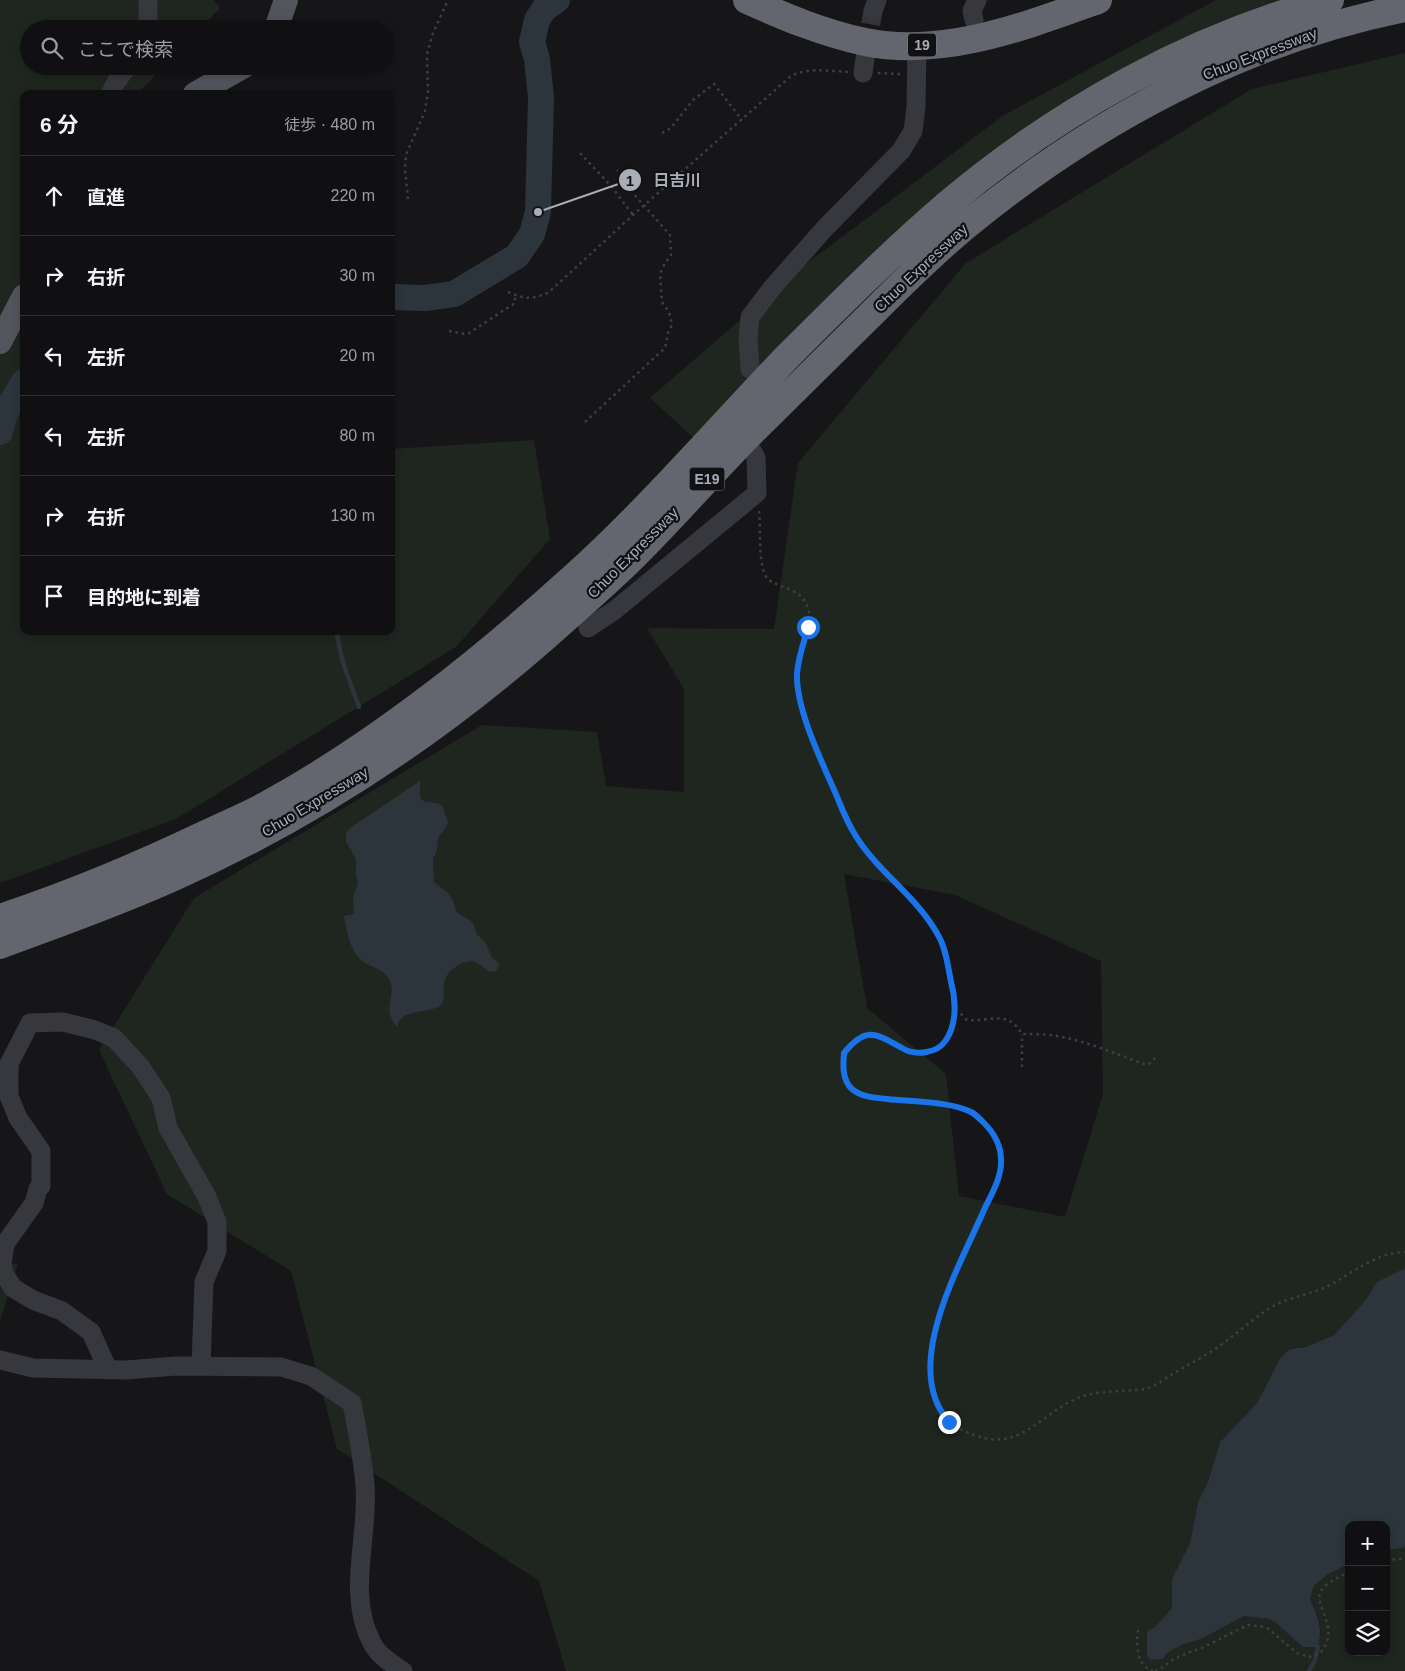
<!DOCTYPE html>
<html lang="ja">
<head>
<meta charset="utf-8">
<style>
  body { margin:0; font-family:Arial,"Noto Sans JP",sans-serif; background:#19191b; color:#f1f3f6 }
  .controls { position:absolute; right:15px; bottom:15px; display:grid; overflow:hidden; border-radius:10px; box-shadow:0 2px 8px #0003 }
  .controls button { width:45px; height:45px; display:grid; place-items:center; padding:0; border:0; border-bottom:1px solid #303032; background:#101012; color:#f1f3f6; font:25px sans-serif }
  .stop { position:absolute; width:15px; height:15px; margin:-11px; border:4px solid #1a73e8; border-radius:50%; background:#fff }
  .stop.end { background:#1a73e8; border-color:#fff; box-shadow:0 1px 5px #0008 }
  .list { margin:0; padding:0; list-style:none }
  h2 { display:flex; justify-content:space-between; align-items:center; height:65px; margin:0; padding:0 20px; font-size:21px }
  h2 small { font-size:16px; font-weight:400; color:#9c9d9f }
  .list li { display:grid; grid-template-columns:32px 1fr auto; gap:15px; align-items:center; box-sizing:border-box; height:80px; padding:0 20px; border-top:1px solid #303032 }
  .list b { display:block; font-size:19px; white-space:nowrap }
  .list em { font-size:16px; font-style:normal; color:#9c9d9f }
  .icon { flex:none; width:28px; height:28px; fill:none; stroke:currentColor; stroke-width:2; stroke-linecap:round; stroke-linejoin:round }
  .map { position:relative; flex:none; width:1405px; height:1671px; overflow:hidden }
  .search { position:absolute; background:#101012; box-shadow:0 2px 8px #0003; left:20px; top:20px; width:375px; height:55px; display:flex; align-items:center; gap:12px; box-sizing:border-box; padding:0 18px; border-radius:28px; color:#9c9d9f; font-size:19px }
  .panel { position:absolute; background:#101012; box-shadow:0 2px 8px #0003; left:20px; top:90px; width:375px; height:545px; border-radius:10px }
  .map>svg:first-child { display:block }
</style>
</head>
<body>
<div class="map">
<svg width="1405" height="1671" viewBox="0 0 1405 1671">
  <rect width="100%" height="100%" fill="#161618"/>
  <path fill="#1e261f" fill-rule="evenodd" d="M 0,0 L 214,0 L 220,8 L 200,29 L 29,29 L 29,66 L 164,66 L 137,94 L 24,94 L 24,631 L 391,631 L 391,449 L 534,440 L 550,539 L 456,647 L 176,819 L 0,883 Z
    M 1216,0 L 1289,0 L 1097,85 L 694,438 L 650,398 L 794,273 L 1004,115 Z
    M 1405,53 L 1405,1268 L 1377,1283 L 1365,1301 L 1334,1335 L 1306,1347 L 1290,1349 L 1281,1357 L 1257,1403 L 1220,1442 L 1208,1482 L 1198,1502 L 1190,1543 L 1172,1579 L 1172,1608 L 1154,1628 L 1151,1660 L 1163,1659 L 1168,1652 L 1184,1644 L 1201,1639 L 1244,1616 L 1269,1619 L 1276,1623 L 1303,1647 L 1320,1639 C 1322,1624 1316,1612 1310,1599 L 1314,1586 L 1328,1574 L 1349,1564 L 1349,1652 L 1386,1652 L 1386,1550 L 1403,1548 L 1405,1546 L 1405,1671 L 566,1671 L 539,1581 L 337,1449 L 291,1271 L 167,1194 L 99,1050 L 194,898 L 482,725 L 597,732 L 606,786 L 684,792 L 684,689 L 647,628 L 774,629 L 798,463 L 966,263 L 1252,89 ZM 844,874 L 955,895 L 1101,961 L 1103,1094 L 1065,1217 L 959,1196 L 946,1074 L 867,1008 Z
    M 0,1264 L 18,1264 L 0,1321 Z"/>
  <path fill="#2c353c" d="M 420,781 L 420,798 L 425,802 L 438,803 L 442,806 L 448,821 L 447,826 L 438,838 L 437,850 L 433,859 L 434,882 L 449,894 L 453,900 L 456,911 L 462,916 L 471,921 L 474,925 L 476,933 L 486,943 L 492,958 L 499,963 L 499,966 L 496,971 L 490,972 L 474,961 C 461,961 447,970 444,983 C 442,991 447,999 440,1006 C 432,1012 406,1010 400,1020 C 398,1022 399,1024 397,1027 C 380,1006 398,999 389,979 C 384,970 375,968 367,964 C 350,955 347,932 344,916 L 354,914 L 353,897 L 358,883 L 356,876 L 356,859 L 346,842 L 346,833 L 350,828 Z
    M 1405,1268 L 1405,1546 L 1403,1548 L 1386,1550 L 1386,1525 L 1349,1525 L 1349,1564 L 1328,1574 L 1314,1586 L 1310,1599 C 1318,1617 1323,1627 1318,1647 L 1303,1647 L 1276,1623 L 1269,1619 L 1244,1616 L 1201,1639 L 1184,1644 L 1168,1652 L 1163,1659 L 1150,1660 L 1147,1655 L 1147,1631 L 1154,1628 L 1172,1608 L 1172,1579 L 1190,1543 L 1198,1502 L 1208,1482 L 1220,1442 L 1257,1403 L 1281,1357 L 1290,1349 L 1306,1347 L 1334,1335 L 1365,1301 L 1377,1282 Z"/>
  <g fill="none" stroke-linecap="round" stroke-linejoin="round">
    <path stroke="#2c353c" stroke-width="4.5" d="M 336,631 L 343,663 L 359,707
      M 1309,1671 L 1315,1660 L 1318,1647 L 1315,1643"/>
    <path stroke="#2c353c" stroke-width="26" d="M 391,297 L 425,298 L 454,294 L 517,256 L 532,234 L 538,212 L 541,97 L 537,59 L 532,42 L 537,20 L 544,9 L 557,0
      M 0,432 L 6,411 L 24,382"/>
    <path stroke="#333438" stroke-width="19" stroke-dasharray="19 9" stroke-linecap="butt" d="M 866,52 L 873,11"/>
    <path stroke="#3d3f44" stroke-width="2.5" stroke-dasharray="2.5 4" stroke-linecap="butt" d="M 878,73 L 900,74
      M 662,133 L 671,128 L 693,100 L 714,84 L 742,120
      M 580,153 L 612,187 L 633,215
      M 408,199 L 405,169 L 406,155 L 425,111 L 428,92 L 427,54 L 433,33 L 448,0
      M 508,292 C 526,299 529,300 548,293 L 633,215 L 791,76 C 809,67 829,71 848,72
      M 449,331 L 464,334 L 469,333 L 515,303 L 515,295
      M 585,422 L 665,348 L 668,333 L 672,325 L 669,312 L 662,302 L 660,274 L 665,263 L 671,255 L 670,235 L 632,192 L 617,170
      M 759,511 C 761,530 758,558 765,575 C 772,589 801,585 808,608 C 814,630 798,653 797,675 C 796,710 821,760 835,792 C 841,806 846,821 854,834 C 876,870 918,897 938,935 C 946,948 948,967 951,982 C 955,999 956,1022 948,1037 C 939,1052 920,1056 905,1049 C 899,1047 894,1043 889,1039 C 871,1028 856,1039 844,1053 C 843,1065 842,1078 850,1087 C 858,1097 876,1098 888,1099 C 930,1104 997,1101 1001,1159 C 1002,1177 991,1195 984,1211 C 961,1265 925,1323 931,1384 C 934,1411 949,1426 974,1435 C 987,1440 1000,1441 1013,1437 C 1037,1428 1055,1407 1078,1398 C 1095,1391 1115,1392 1133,1390 C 1138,1390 1144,1390 1148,1388 C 1157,1385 1166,1378 1174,1373 C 1193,1362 1213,1352 1230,1338 C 1245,1327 1259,1314 1275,1305 C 1293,1296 1314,1294 1332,1284 C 1355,1271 1378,1252 1405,1252
      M 955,1011 L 959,1012 L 967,1020 C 991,1022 1007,1009 1022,1034 C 1031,1034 1041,1034 1050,1035 C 1082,1039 1113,1053 1144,1064 L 1149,1064 L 1157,1056
      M 1022,1067 L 1022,1034
      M 1386,1560 L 1401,1559 L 1405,1558
      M 1138,1630 C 1136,1645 1136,1665 1153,1671
      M 1155,1671 L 1159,1670 L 1174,1659 L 1192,1651 L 1202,1648 L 1248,1625 L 1266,1627 L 1297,1653 L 1309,1657 L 1319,1654 C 1344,1629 1310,1604 1322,1589 C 1329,1581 1340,1577 1349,1572"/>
    <path stroke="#37383d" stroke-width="19" d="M 873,11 L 877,0
      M 974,20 L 972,11 L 977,0
      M 148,29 L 148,0
      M 863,73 L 866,52
      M 110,94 L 116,82 L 128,66
      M 750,369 L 748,339 L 750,317 L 772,288 L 825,228 L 901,151 L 913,131 L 916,107 L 917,45
      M 588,628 L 615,610 L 757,493 L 756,458 L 753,452
      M 0,1360 L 33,1368 L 126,1370 L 176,1366 L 281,1367 L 311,1376 L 352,1403 C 357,1430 363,1458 365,1486 C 369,1538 346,1594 372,1643 C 378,1655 392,1664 403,1671
      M 108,1370 L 91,1332 L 62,1311 L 33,1300 L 13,1288 L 5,1275 L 2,1265 L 5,1244 L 34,1203 L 38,1189 L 41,1186 L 41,1151 L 18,1118 L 9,1096 L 9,1064 L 30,1023 L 63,1022 L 95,1030 L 114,1038 L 140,1066 L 161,1098 L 168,1128 L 207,1197 L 217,1222 L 217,1251 L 204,1282 L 201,1366"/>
    <path stroke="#53555c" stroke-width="24" d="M 276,29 L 286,0
      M 195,94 L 244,66
      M 0,342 L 24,296"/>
    <path stroke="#63666e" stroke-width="28" d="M 747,0 C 785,17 823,33 865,42 C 944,58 1025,26 1098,0
      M 0,918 C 70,895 139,866 206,834 C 225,825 246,816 265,806 C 378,744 480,662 575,576 C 650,508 717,430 787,357 C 839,305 892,252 948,204 C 1058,111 1191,37 1330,0
      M 0,945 C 59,923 119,902 176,876 C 310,816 434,734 544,638 C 572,613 600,589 627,563 C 668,523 706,479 746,438 C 780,404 815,370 850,335 C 889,297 927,257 969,223 C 1095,120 1245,40 1405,8"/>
  </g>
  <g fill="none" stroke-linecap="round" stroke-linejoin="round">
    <path stroke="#1a73e8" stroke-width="6" d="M 808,627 C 804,642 798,658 797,674 C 796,709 821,760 835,792 C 841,806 846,820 854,833 C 876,871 917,896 938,935 C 946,948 948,967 951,982 C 956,1000 957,1024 946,1040 C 937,1054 915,1056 902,1048 C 875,1033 866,1026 844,1053 C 843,1065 842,1080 852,1089 C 861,1097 876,1098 887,1099 C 912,1102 951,1101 973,1113 C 977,1116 981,1120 984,1123 C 994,1133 1001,1146 1001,1160 C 1002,1177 991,1195 984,1210 C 960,1266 900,1367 949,1422"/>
  </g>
  <g text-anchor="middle" stroke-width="4.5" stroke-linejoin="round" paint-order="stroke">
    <g fill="#111113" stroke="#7b7e86" stroke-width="1">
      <rect x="908" y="33.5" width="28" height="23" rx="4"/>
      <rect x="689.5" y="467.5" width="35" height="23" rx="4"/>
    </g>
    <g font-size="14" font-weight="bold" fill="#a8adb8">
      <text x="922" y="50">19</text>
      <text x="707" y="484">E19</text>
    </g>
    <g font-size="15" fill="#a8adb8" stroke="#111113">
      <text transform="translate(1260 54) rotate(-21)" y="5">Chuo Expressway</text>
      <text transform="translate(921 268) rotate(-43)" y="5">Chuo Expressway</text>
      <text transform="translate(633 553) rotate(-45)" y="5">Chuo Expressway</text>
      <text transform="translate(315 802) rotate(-31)" y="5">Chuo Expressway</text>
    </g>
  </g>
  <path fill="none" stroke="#a8adb8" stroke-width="2" d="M538 212L630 180"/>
  <g fill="#a8adb8" stroke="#111113" stroke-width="2">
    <circle cx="538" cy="212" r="5"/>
    <circle cx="630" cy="180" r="12"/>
  </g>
  <g font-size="15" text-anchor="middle" font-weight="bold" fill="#111">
    <text x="630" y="186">1</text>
  </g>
  <g font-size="16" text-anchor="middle" font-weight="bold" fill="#a8adb8" stroke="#111113" stroke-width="4.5" stroke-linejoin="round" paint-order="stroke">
    <text x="677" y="186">日吉川</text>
  </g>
</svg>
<div class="controls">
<button>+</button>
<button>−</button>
<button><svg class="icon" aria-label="layers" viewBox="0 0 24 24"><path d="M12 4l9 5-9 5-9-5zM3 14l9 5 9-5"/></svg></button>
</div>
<div class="stop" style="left:808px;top:627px"></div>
<div class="stop end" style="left:949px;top:1422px"></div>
<div class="search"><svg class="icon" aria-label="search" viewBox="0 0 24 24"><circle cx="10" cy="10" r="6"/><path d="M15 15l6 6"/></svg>ここで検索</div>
<section class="panel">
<h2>6 分<small>徒歩 · 480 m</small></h2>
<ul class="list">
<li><svg class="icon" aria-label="ahead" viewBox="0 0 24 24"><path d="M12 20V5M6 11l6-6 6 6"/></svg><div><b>直進</b></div><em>220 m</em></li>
<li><svg class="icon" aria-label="right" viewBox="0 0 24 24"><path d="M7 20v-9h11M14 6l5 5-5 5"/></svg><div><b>右折</b></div><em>30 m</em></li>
<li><svg class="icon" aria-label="left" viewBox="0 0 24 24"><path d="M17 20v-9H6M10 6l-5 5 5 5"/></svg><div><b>左折</b></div><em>20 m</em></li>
<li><svg class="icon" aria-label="left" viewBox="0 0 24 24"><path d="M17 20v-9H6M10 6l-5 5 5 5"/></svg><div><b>左折</b></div><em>80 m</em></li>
<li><svg class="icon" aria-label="right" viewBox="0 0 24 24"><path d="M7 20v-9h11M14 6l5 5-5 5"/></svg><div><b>右折</b></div><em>130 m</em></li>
<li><svg class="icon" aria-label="arrive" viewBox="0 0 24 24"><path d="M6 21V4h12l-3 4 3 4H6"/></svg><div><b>目的地に到着</b></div></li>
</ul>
</section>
</div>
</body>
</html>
